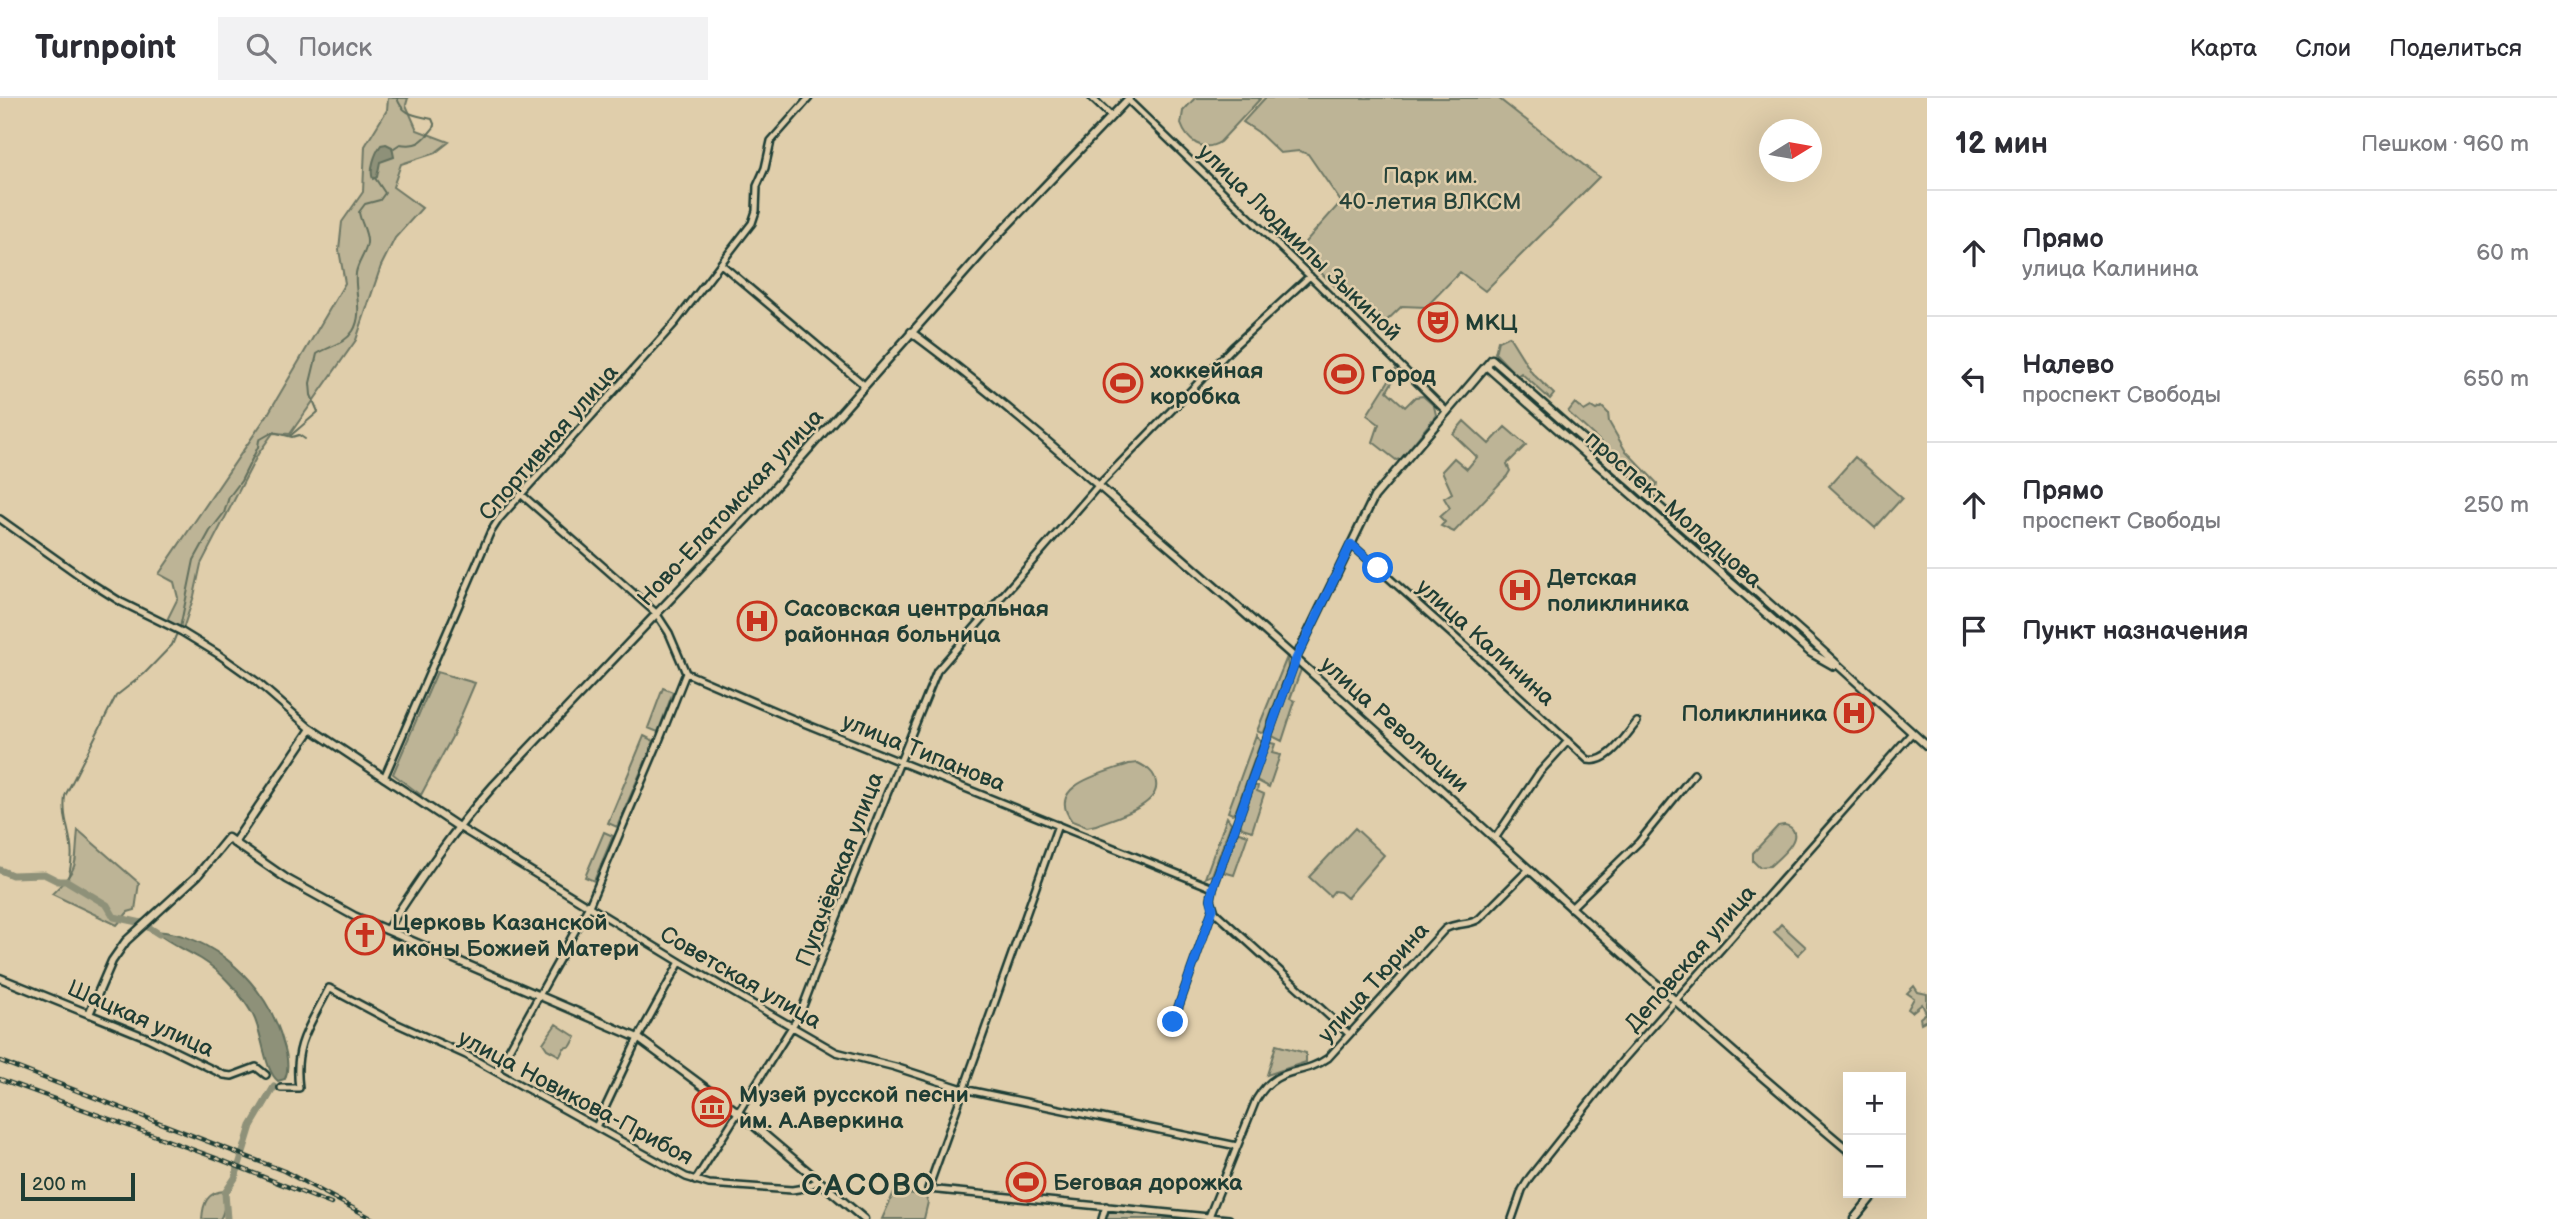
<!DOCTYPE html>
<html lang="ru">
<head>
<meta charset="utf-8">
<style>
  body { margin:0; font-family:"Balsamiq Sans",sans-serif; background:#f2f2f3; color:#2b2b33 }
  .controls { position:absolute; right:21px; bottom:21px; display:grid; overflow:hidden; border-radius:0px; box-shadow:0 7px 28px #0002 }
  .controls button { width:63px; height:63px; display:grid; place-items:center; padding:0; border:0; border-bottom:2px solid #e1e1e2; background:#fff; color:#2b2b33; font:35px sans-serif }
  .compass { position:absolute; left:1759px; top:21px; width:63px; height:63px; border-radius:50%; background:#fff; box-shadow:0 7px 28px #0002; rotate:79deg }
  .scale { position:absolute; left:21px; bottom:18px; width:114px; box-sizing:border-box; padding-left:7px; border:4px solid #1f3d34; border-top:0; font-size:19px; line-height:24px; white-space:nowrap; color:#1f3d34; -webkit-text-stroke:5px #e0ceab; paint-order:stroke }
  .stop { position:absolute; width:21px; height:21px; margin:-16px; border:5px solid #1a73e8; border-radius:50%; background:#fff }
  .stop.end { background:#1a73e8; border-color:#fff; box-shadow:0 2px 7px #0008 }
  .list { margin:0; padding:0; list-style:none }
  h2 { display:flex; justify-content:space-between; align-items:center; height:91px; margin:0; padding:0 28px; font-size:30px }
  h2 small { font-size:23px; font-weight:400; color:#7c7c81 }
  .list li { display:grid; grid-template-columns:46px 1fr auto; gap:21px; align-items:center; box-sizing:border-box; height:126px; padding:0 28px; border-top:2px solid #e1e1e2 }
  .list b { display:block; font-size:26px; white-space:nowrap }
  .list p { margin:0; font-size:23px; white-space:nowrap; color:#7c7c81 }
  .list em { font-size:23px; font-style:normal; color:#7c7c81 }
  .icon { flex:none; width:38px; height:38px; fill:none; stroke:currentColor; stroke-width:2; stroke-linecap:round; stroke-linejoin:round }
  .map { position:relative; flex:none; width:1927px; height:1121px; overflow:hidden }
  header { display:flex; align-items:center; gap:42px; box-sizing:border-box; height:98px; padding:0 35px; background:#fff; border-bottom:2px solid #e1e1e2 }
  header strong { font-size:33px }
  nav { display:flex; gap:38px; margin-inline-start:auto; font-size:24px }
  .search { width:490px; height:63px; background:#f2f2f3; display:flex; align-items:center; gap:18px; box-sizing:border-box; padding:0 24px; border-radius:0px; color:#7c7c81; font-size:26px }
  main { display:flex }
  aside { flex:1; background:#fff }
  .map>svg:first-child { display:block }
</style>
</head>
<body>
<header>
<strong>Turnpoint</strong>
<div class="search"><svg class="icon" aria-label="search" viewBox="0 0 24 24"><circle cx="10" cy="10" r="6"/><path d="M15 15l6 6"/></svg>Поиск</div>
<nav><a>Карта</a><a>Слои</a><a>Поделиться</a></nav>
</header>
<main>
<div class="map">
<svg width="1927" height="1121" viewBox="0 0 1927 1121">
  <rect width="100%" height="100%" fill="#e0ceab"/>
  <filter id="ink" filterUnits="userSpaceOnUse"><feTurbulence type="fractalNoise" baseFrequency=".0143" numOctaves="2"/><feDisplacementMap in="SourceGraphic" scale="14" xChannelSelector="R" yChannelSelector="G"/><feConvolveMatrix kernelMatrix="1 2 1 2 8 2 1 2 1" color-interpolation-filters="sRGB"/></filter>
  <g filter="url(#ink)">
    <path fill="#bdb496" stroke="#6e7865" stroke-width="2" d="M 388,0 L 408,0 L 406,7 L 417,32 L 449,44 L 435,55 L 401,66 L 393,89 L 422,110 L 395,140 L 381,168 L 356,242 L 290,336 L 273,335 L 258,356 L 201,466 L 194,498 L 183,531 L 167,522 L 178,500 L 174,484 L 159,476 L 268,316 L 345,185 L 339,152 L 342,124 L 363,94 L 365,48 L 387,12 Z
      M 1195,0 L 1261,0 L 1220,44 C 1203,55 1187,43 1181,26 L 1183,13 Z
      M 1265,0 L 1498,0 L 1599,79 L 1485,193 L 1460,174 L 1426,209 L 1402,208 L 1378,231 L 1298,152 L 1341,104 L 1308,56 L 1299,53 L 1280,55 L 1258,34 L 1243,24 Z
      M 1509,238 L 1532,275 L 1554,296 L 1550,301 L 1521,275 L 1517,278 L 1495,255 L 1498,243 Z
      M 1398,268 L 1399,272 L 1387,293 L 1405,309 L 1415,299 L 1423,298 L 1434,308 L 1436,317 L 1401,361 L 1396,362 L 1373,344 L 1379,326 L 1367,317 Z
      M 1116,274 L 1137,289 L 1132,297 L 1129,298 L 1110,282 Z
      M 1575,305 L 1584,313 L 1591,309 L 1596,312 L 1602,309 L 1608,315 L 1609,324 L 1625,352 L 1657,385 L 1656,391 L 1653,392 L 1568,314 Z
      M 1464,323 L 1489,346 L 1505,329 L 1526,347 L 1507,366 L 1510,373 L 1507,378 L 1454,434 L 1441,428 L 1445,424 L 1440,419 L 1450,410 L 1444,400 L 1452,395 L 1442,373 L 1454,360 L 1467,371 L 1477,359 L 1453,336 Z
      M 1561,325 L 1651,405 L 1651,408 L 1558,328 Z
      M 1855,359 L 1902,400 L 1875,430 L 1829,388 Z
      M 1659,413 L 1758,499 L 1759,501 L 1755,502 L 1658,416 Z
      M 1287,559 L 1288,570 L 1264,634 L 1261,635 L 1257,633 Z
      M 1297,568 L 1302,569 L 1290,601 L 1295,603 L 1282,643 L 1272,638 Z
      M 437,574 L 475,585 L 452,639 L 421,697 L 393,676 Z
      M 663,590 L 673,594 L 658,634 L 648,630 Z
      M 1256,637 L 1261,643 L 1235,715 L 1232,716 L 1228,714 Z
      M 644,638 L 654,643 L 617,729 L 608,725 Z
      M 1271,645 L 1275,646 L 1272,655 L 1280,657 L 1269,689 L 1256,682 L 1268,646 Z
      M 1138,665 C 1146,669 1155,674 1156,685 C 1160,708 1113,720 1096,727 L 1087,729 L 1072,723 C 1044,687 1105,675 1129,666 Z
      M 1254,688 L 1258,688 L 1257,693 L 1264,696 L 1252,733 L 1242,730 L 1240,725 Z
      M 1227,719 L 1231,725 L 1212,777 L 1205,780 Z
      M 1778,728 C 1783,727 1785,726 1790,729 C 1805,740 1777,761 1770,768 L 1759,769 L 1753,763 L 1753,755 Z
      M 1355,730 L 1384,757 L 1347,800 L 1340,794 L 1334,793 L 1330,798 L 1309,779 Z
      M 78,732 L 139,785 L 135,812 L 128,814 L 117,827 L 52,796 C 81,767 74,770 78,732 Z
      M 604,734 L 613,738 L 594,783 L 585,779 Z
      M 1239,734 L 1248,737 L 1234,777 L 1223,774 L 1223,770 L 1236,735 Z
      M 1781,826 L 1806,849 L 1798,857 L 1774,834 Z
      M 1914,888 L 1918,894 L 1927,896 L 1927,922 L 1921,925 L 1920,920 L 1926,915 L 1922,906 L 1912,914 L 1908,911 L 1914,900 L 1907,895 Z
      M 556,926 L 576,939 L 571,948 L 564,950 L 560,958 L 547,951 L 543,945 Z
      M 1276,947 L 1306,955 L 1306,964 L 1267,977 Z
      M 225,1093 C 227,1098 224,1116 220,1121 L 202,1121 C 203,1105 207,1094 225,1093 Z
      M 894,1094 L 925,1097 L 928,1104 L 924,1121 L 882,1121 Z
      M 1109,1113 L 1193,1121 L 1105,1121 Z"/>
    <path fill="#8e9179" stroke="#626f5d" stroke-width="2" d="M 386,46 L 392,49 L 394,59 L 380,64 L 377,79 L 373,81 C 369,72 375,55 381,47 Z
      M 154,833 C 213,835 268,888 283,944 C 287,956 290,969 285,981 L 278,983 C 264,972 263,936 253,917 C 241,896 222,874 201,861 C 184,851 169,845 154,833 Z"/>
    <g fill="none" stroke-linecap="round" stroke-linejoin="round">
      <path stroke="#626f5d" stroke-width="2" d="M 394,50 L 400,46 C 419,49 424,42 435,28 L 432,21 C 416,17 403,18 397,0
        M 290,338 L 318,314 L 311,297 L 310,285 L 317,256 C 329,248 344,247 353,233 C 364,215 354,195 356,175 C 358,163 366,156 367,145 C 368,134 360,124 359,114 L 365,106 L 380,102 L 385,95 L 375,80
        M 180,530 L 194,462 L 210,433 L 224,415 L 229,399 L 241,383 L 258,349 L 259,342 L 273,334 L 292,339 L 299,337 L 305,341
        M 67,783 C 80,744 61,731 65,698 L 116,598 L 144,576 L 172,547 L 177,535"/>
      <path stroke="#8e9179" stroke-width="7" d="M 0,772 L 12,777 L 44,776 L 58,783 L 67,783 L 107,807 L 114,819 L 142,825 L 159,836
        M 227,1121 L 225,1095 L 235,1080 L 251,1028 L 274,989"/>
      <defs>
        <path id="minor" d="M 1092,0 L 1111,18
          M 1128,2 L 1317,185 L 1447,314
          M 721,166 L 864,287
          M 522,397 L 656,515 L 669,535 L 686,575 L 791,620 L 1213,790
          M 0,421 L 83,480 L 121,504 L 182,534 L 218,556 L 256,583 L 311,631
          M 1351,446 L 1465,548 L 1588,662 C 1609,666 1625,638 1637,624
          M 1296,560 L 1213,790 L 1211,801 L 1215,814 L 1349,936
          M 384,680 L 490,435 L 499,421 L 675,225 L 752,125 L 756,113 L 757,88 L 765,70 L 771,43 L 809,0
          M 1058,727 L 928,1091 L 1229,1121
          M 457,728 L 680,864 L 836,954 L 895,969 L 963,991 L 1237,1048
          M 1496,739 L 1539,675 L 1568,643
          M 1571,810 L 1639,744 L 1694,676
          M 89,916 L 148,940 L 224,977 L 232,978 L 256,969 L 266,977
          M 1173,924 L 1213,811
          M 497,973 L 589,808 L 659,643 L 686,575
          M 281,990 L 299,990 C 293,946 310,928 329,890 L 393,924 L 466,957 L 686,1079 L 709,1086 L 792,1092 L 804,1090 L 818,1083
          M 596,1029 L 638,940 L 680,864
          M 695,1083 L 800,916 L 835,824 L 937,573 L 1098,388 L 1233,249 L 1310,178
          M 1102,1121 L 1106,1108
          M 1208,1121 L 1256,1002 C 1278,965 1300,980 1328,960 L 1445,831 C 1456,824 1468,828 1479,821 L 1529,771
          M 1512,1121 L 1522,1092 L 1530,1079 L 1623,962 L 1912,635"/>
        <path id="major" d="M 911,234 C 1003,302 1088,379 1175,454 C 1402,651 1618,859 1848,1052
          M 1486,268 L 1811,555 L 1834,568
          M 1296,560 L 1374,399 L 1492,261 L 1806,538 L 1927,648
          M 234,745 L 311,631 L 457,728
          M 387,832 C 420,781 453,733 494,687 L 753,414 L 999,136 L 1129,0
          M 0,880 L 89,916 L 112,863 L 126,843 L 197,778 L 228,740 L 287,781 L 354,818 L 638,940 L 739,1015 L 864,1121
          M 1854,1121 L 1875,1095"/>
      </defs>
      <use href="#minor" stroke="#1f3d34" stroke-width="10"/>
      <use href="#major" stroke="#1f3d34" stroke-width="11"/>
      <use href="#minor" stroke="#e0ceab" stroke-width="5"/>
      <use href="#major" stroke="#e0ceab" stroke-width="6"/>
      <defs>
        <path id="rail" d="M 0,963 L 284,1073 L 373,1121
          M 0,981 L 216,1060 L 331,1106"/>
      </defs>
      <use href="#rail" stroke="#1f3d34" stroke-width="4.5"/>
      <use href="#rail" stroke="#e0ceab" stroke-width="2" stroke-dasharray="5" stroke-linecap="butt"/>
    </g>
  </g>
  <g fill="none" stroke-linecap="round" stroke-linejoin="round" filter="url(#ink)">
    <path stroke="#1a73e8" stroke-width="9" d="M 1173,924 L 1213,811 L 1211,801 L 1213,790 L 1296,561 L 1351,446 L 1378,470"/>
  </g>
  <defs>
    <symbol id="theatre-ring" viewBox="-11 -11 22 22"><circle r="9.5" fill="#e0ceab" stroke="#c8321e" stroke-width="1.5"/><path d="M-5-5.5Q0-4 5-5.5V0Q5 5 0 6Q-5 5-5 0ZM-3.3-2.5H-1v1.5H-3.3ZM1-2.5H3.3v1.5H1ZM-2.8 1Q0 5.5 2.8 1Z" fill="#c8321e"/></symbol>
    <symbol id="stadium-ring" viewBox="-11 -11 22 22"><circle r="9.5" fill="#e0ceab" stroke="#c8321e" stroke-width="1.5"/><path d="M0-5a6.5 5 0 1 0 0 10a6.5 5 0 1 0 0-10ZM-3.5-1.8h7v3.6h-7Z" fill="#c8321e"/></symbol>
    <symbol id="hospital-ring" viewBox="-11 -11 22 22"><circle r="9.5" fill="#e0ceab" stroke="#c8321e" stroke-width="1.5"/><path d="M-5-5h3v3.5h4V-5h3V5h-3V1.5h-4V5h-3Z" fill="#c8321e"/></symbol>
    <symbol id="church-ring" viewBox="-11 -11 22 22"><circle r="9.5" fill="#e0ceab" stroke="#c8321e" stroke-width="1.5"/><path d="M-1.2-6h2.4v3.5h3.3v2.4h-3.3V6h-2.4V-.1h-3.3v-2.4h3.3Z" fill="#c8321e"/></symbol>
    <symbol id="museum-ring" viewBox="-11 -11 22 22"><circle r="9.5" fill="#e0ceab" stroke="#c8321e" stroke-width="1.5"/><path d="M0-6L6-3V-2H-6V-3ZM-5-1h2V3h-2ZM-1-1h2V3h-2ZM3-1h2V3H3ZM-6 4H6V6H-6Z" fill="#c8321e"/></symbol>
  </defs>
  <g fill-rule="evenodd">
    <use href="#theatre-ring" x="1416" y="202" width="44" height="44"/>
    <use href="#stadium-ring" x="1322" y="254" width="44" height="44"/>
    <use href="#stadium-ring" x="1101" y="263" width="44" height="44"/>
    <use href="#hospital-ring" x="1498" y="470" width="44" height="44"/>
    <use href="#hospital-ring" x="735" y="501" width="44" height="44"/>
    <use href="#hospital-ring" x="1832" y="593" width="44" height="44"/>
    <use href="#church-ring" x="343" y="815" width="44" height="44"/>
    <use href="#museum-ring" x="690" y="987" width="44" height="44"/>
    <use href="#stadium-ring" x="1004" y="1062" width="44" height="44"/>
  </g>
  <g text-anchor="middle" stroke-width="5" stroke-linejoin="round" paint-order="stroke">
    <g font-size="23" fill="#274339" stroke="#e0ceab">
      <text x="1430" y="85">Парк им.<tspan x="1430" dy="26">40-летия ВЛКСМ</tspan></text>
    </g>
    <g font-size="23" fill="#1f3d34" stroke="#e0ceab">
      <text transform="translate(1300 144) rotate(44)" y="8">улица Людмилы Зыкиной</text>
      <text transform="translate(548 344) rotate(-49)" y="8">Спортивная улица</text>
      <text transform="translate(730 409) rotate(-47)" y="8">Ново-Елатомская улица</text>
      <text transform="translate(1674 411) rotate(41)" y="8">проспект Молодцова</text>
      <text transform="translate(1486 544) rotate(42)" y="8">улица Калинина</text>
      <text transform="translate(1395 626) rotate(42)" y="8">улица Революции</text>
      <text transform="translate(924 654) rotate(22)" y="8">улица Типанова</text>
      <text transform="translate(839 771) rotate(-69)" y="8">Пугачёвская улица</text>
      <text transform="translate(1690 860) rotate(-49)" y="8">Деповская улица</text>
      <text transform="translate(741 879) rotate(30)" y="8">Советская улица</text>
      <text transform="translate(1373 884) rotate(-48)" y="8">улица Тюрина</text>
      <text transform="translate(141 920) rotate(24)" y="8">Шацкая улица</text>
      <text transform="translate(576 999) rotate(28)" y="8">улица Новикова-Прибоя</text>
    </g>
    <g font-size="23" font-weight="bold" fill="#1f3d34" stroke="#e0ceab" text-anchor="start">
      <text x="1465" y="232">МКЦ</text>
      <text x="1150" y="280">хоккейная<tspan x="1150" dy="26">коробка</tspan></text>
      <text x="1371" y="284">Город</text>
      <text x="1547" y="487">Детская<tspan x="1547" dy="26">поликлиника</tspan></text>
      <text x="784" y="518">Сасовская центральная<tspan x="784" dy="26">районная больница</tspan></text>
      <text x="1827" y="623" text-anchor="end">Поликлиника</text>
      <text x="392" y="832">Церковь Казанской<tspan x="392" dy="26">иконы Божией Матери</tspan></text>
      <text x="739" y="1004">Музей русской песни<tspan x="739" dy="26">им. А.Аверкина</tspan></text>
      <text x="1053" y="1092">Беговая дорожка</text>
    </g>
    <g font-size="30" font-weight="bold" letter-spacing="2" fill="#1f3d34" stroke="#e0ceab">
      <text x="869" y="1097">САСОВО</text>
    </g>
  </g>
</svg>
<div class="controls">
<button>+</button>
<button>−</button>
</div>
<svg class="compass" viewBox="-18 -18 36 36"><path d="M0-13l5 13h-10z" fill="#e53935"/><path d="M0 13l5-13h-10z" fill="#7c7c81"/></svg>
<div class="scale">200 m</div>
<div class="stop" style="left:1378px;top:470px"></div>
<div class="stop end" style="left:1173px;top:924px"></div>
</div>
<aside>
<h2>12 мин<small>Пешком · 960 m</small></h2>
<ul class="list">
<li><svg class="icon" aria-label="ahead" viewBox="0 0 24 24"><path d="M12 20V5M6 11l6-6 6 6"/></svg><div><b>Прямо</b><p>улица Калинина</p></div><em>60 m</em></li>
<li><svg class="icon" aria-label="left" viewBox="0 0 24 24"><path d="M17 20v-9H6M10 6l-5 5 5 5"/></svg><div><b>Налево</b><p>проспект Свободы</p></div><em>650 m</em></li>
<li><svg class="icon" aria-label="ahead" viewBox="0 0 24 24"><path d="M12 20V5M6 11l6-6 6 6"/></svg><div><b>Прямо</b><p>проспект Свободы</p></div><em>250 m</em></li>
<li><svg class="icon" aria-label="arrive" viewBox="0 0 24 24"><path d="M6 21V4h12l-3 4 3 4H6"/></svg><div><b>Пункт назначения</b></div></li>
</ul>
</aside>
</main>
</body>
</html>
